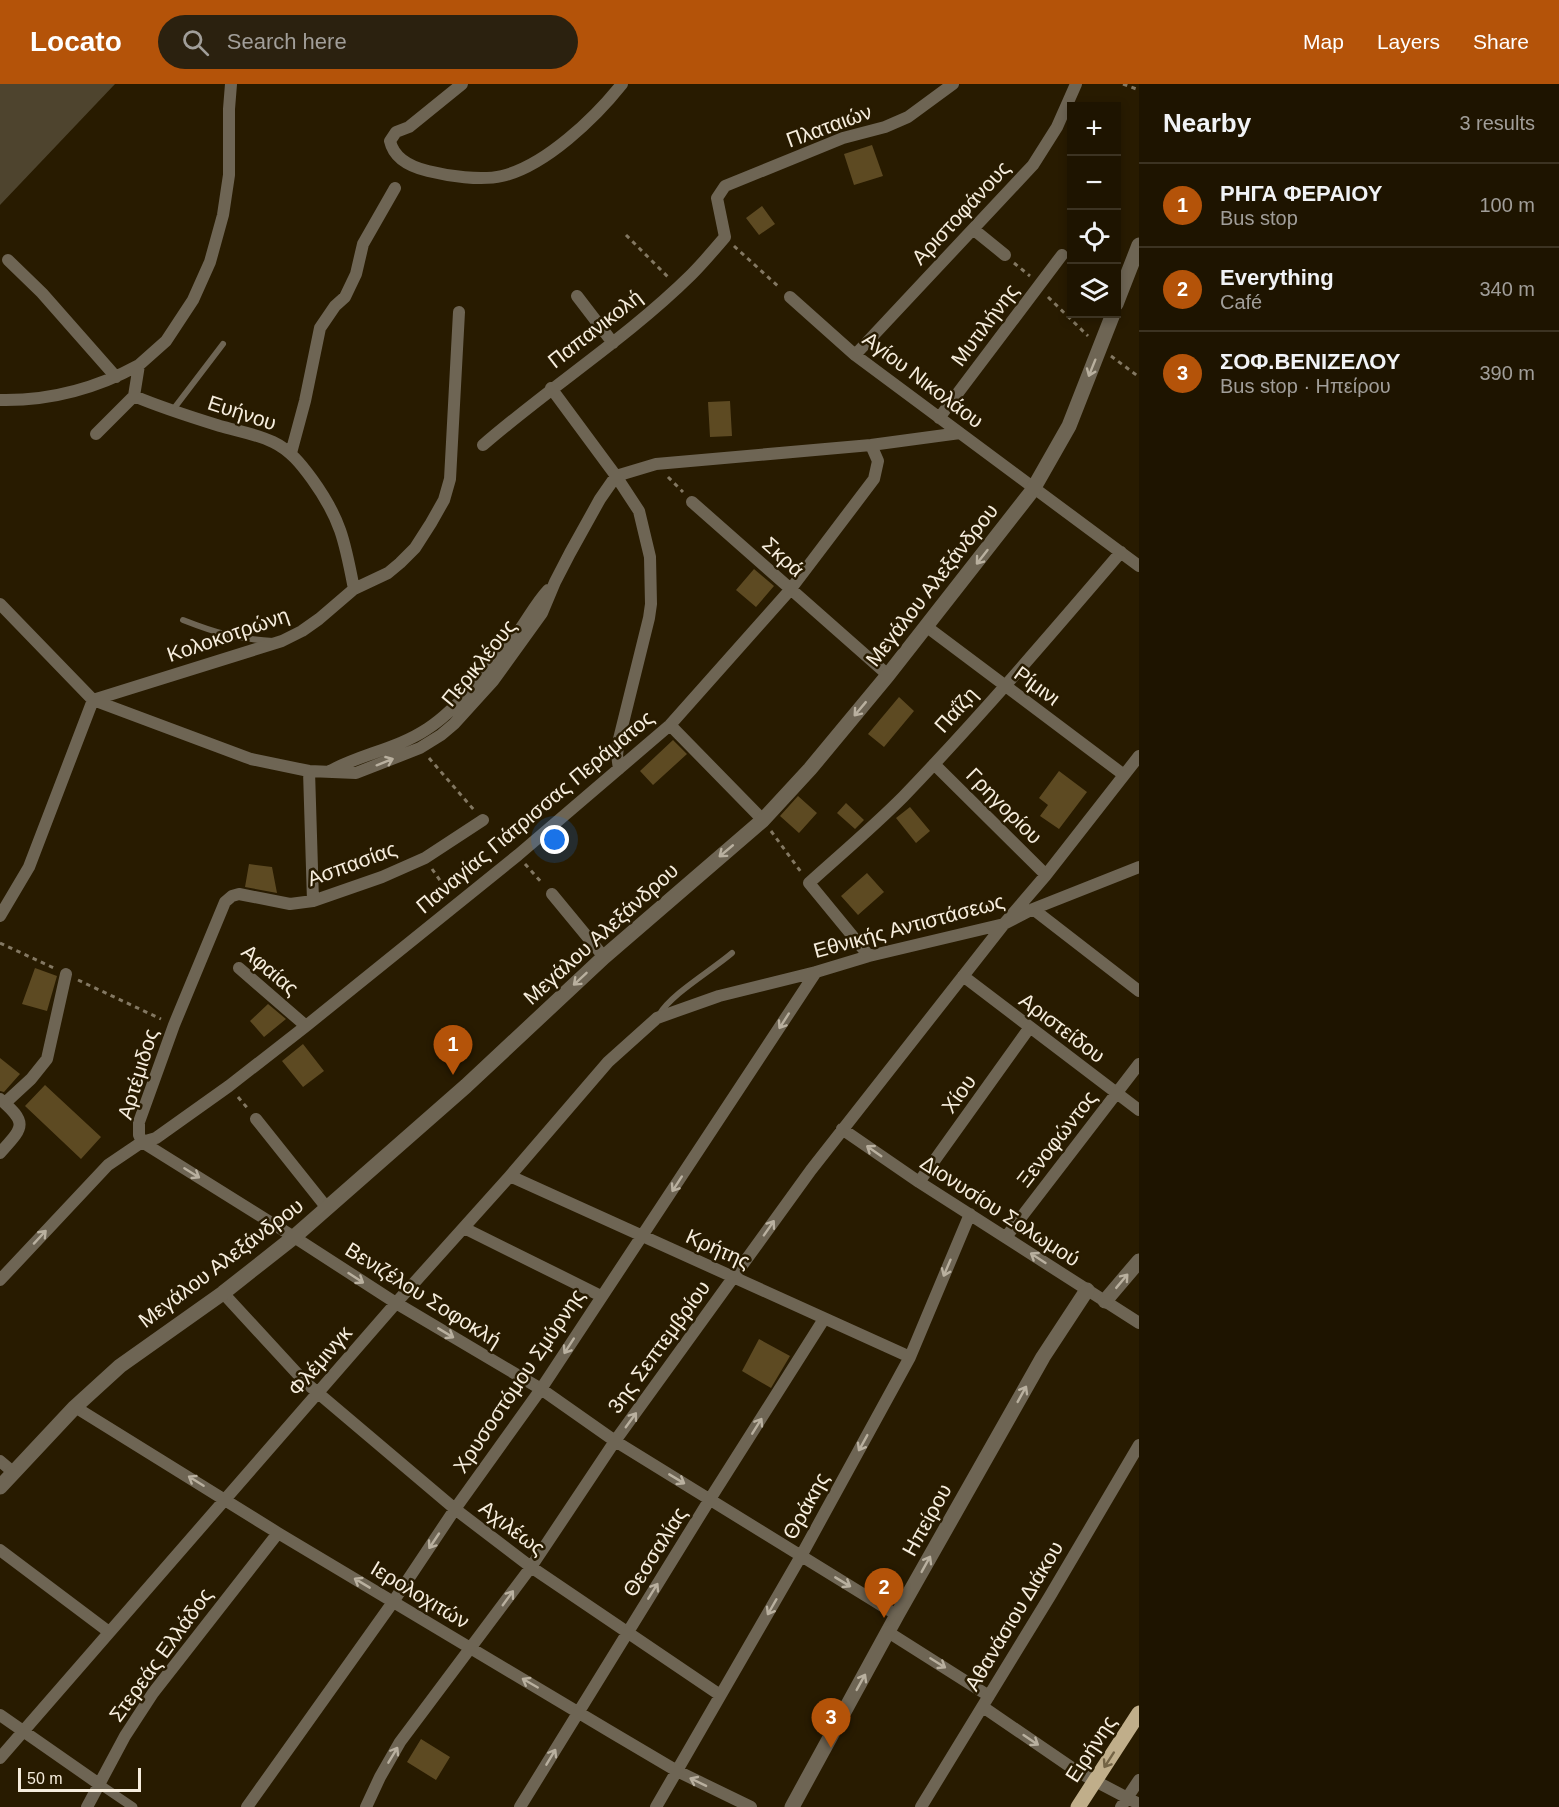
<!DOCTYPE html>
<html lang="en">
<head>
<meta charset="utf-8">
<style>
  body { margin:0; font-family:Arial,sans-serif; background:#2b210f; color:#f1f3f6 }
  .controls { position:absolute; right:18px; top:18px; display:grid; overflow:hidden; border-radius:0px; box-shadow:0 3px 9px #0003 }
  .controls button { width:54px; height:54px; display:grid; place-items:center; padding:0; border:0; border-bottom:2px solid #3c3322; background:#1e1400; color:#f1f3f6; font:30px sans-serif }
  .scale { position:absolute; left:18px; bottom:15px; width:123px; box-sizing:border-box; padding-left:6px; border:3px solid #f6eddd; border-top:0; font-size:16px; line-height:21px; white-space:nowrap; color:#f6eddd; -webkit-text-stroke:4px #281b00; paint-order:stroke }
  .you { position:absolute; left:555px; top:756px; width:21px; height:21px; margin:-15px; border:4px solid #fff; border-radius:50%; background:#1a73e8; box-shadow:0 0 0 9px #1a73e833 }
  .badge { display:grid; place-items:center; width:39px; height:39px; border-radius:50%; background:#b45309; color:#fff; font-size:20px; font-weight:700 }
  .pin { position:absolute; translate:-50% -50px; filter:drop-shadow(0 2px 3px #0008) }
  .pin::after { content:''; position:absolute; top:32px; width:21px; height:18px; background:inherit; clip-path:polygon(0 0,100% 0,50% 100%) }
  .list { margin:0; padding:0; list-style:none }
  h2 { display:flex; justify-content:space-between; align-items:center; height:78px; margin:0; padding:0 24px; font-size:26px }
  h2 small { font-size:20px; font-weight:400; color:#a19e99 }
  .list li { display:grid; grid-template-columns:39px 1fr auto; gap:18px; align-items:center; box-sizing:border-box; height:84px; padding:0 24px; border-top:2px solid #3c3322 }
  .list b { display:block; font-size:22px; white-space:nowrap }
  .list p { margin:0; font-size:20px; white-space:nowrap; color:#a19e99 }
  .list em { font-size:20px; font-style:normal; color:#a19e99 }
  .icon { flex:none; width:33px; height:33px; fill:none; stroke:currentColor; stroke-width:2; stroke-linecap:round; stroke-linejoin:round }
  .map { position:relative; flex:none; width:1139px; height:1723px; overflow:hidden }
  header { display:flex; align-items:center; gap:36px; box-sizing:border-box; height:84px; padding:0 30px; background:#b45309; color:#fff }
  header strong { font-size:28px }
  nav { display:flex; gap:33px; margin-inline-start:auto; font-size:21px }
  .search { width:420px; height:54px; background:#2b210f; display:flex; align-items:center; gap:15px; box-sizing:border-box; padding:0 21px; border-radius:33px; color:#a19e99; font-size:22px }
  main { display:flex }
  aside { flex:1; background:#1e1400 }
  .map>svg:first-child { display:block }
</style>
</head>
<body>
<header>
<strong>Locato</strong>
<div class="search"><svg class="icon" aria-label="search" viewBox="0 0 24 24"><circle cx="10" cy="10" r="6"/><path d="M15 15l6 6"/></svg>Search here</div>
<nav><a>Map</a><a>Layers</a><a>Share</a></nav>
</header>
<main>
<div class="map">
<svg width="1139" height="1723" viewBox="0 0 1139 1723">
  <rect width="100%" height="100%" fill="#281b00"/>
  <path fill="#4e442e" d="M 0,0 L 115,0 L 0,121 Z"/>
  <path fill="#5d4a22" d="M 872,61 L 883,92 L 854,101 L 844,70 Z
    M 762,122 L 775,140 L 759,151 L 746,134 Z
    M 730,317 L 732,352 L 710,353 L 708,318 Z
    M 754,485 L 774,502 L 756,523 L 736,506 Z
    M 899,613 L 914,627 L 884,663 L 868,650 Z
    M 673,656 L 687,670 L 653,701 L 640,687 Z
    M 1059,687 L 1087,708 L 1059,745 L 1040,732 L 1048,721 L 1039,714 Z
    M 798,712 L 817,729 L 799,749 L 780,732 Z
    M 846,719 L 864,736 L 855,745 L 837,729 Z
    M 910,723 L 930,747 L 916,759 L 896,734 Z
    M 249,780 L 272,783 L 277,809 L 245,803 Z
    M 867,789 L 884,808 L 858,831 L 841,812 Z
    M 35,884 L 57,892 L 47,927 L 22,920 Z
    M 268,920 L 286,935 L 264,953 L 250,937 Z
    M 303,960 L 324,987 L 303,1003 L 282,977 Z
    M 0,974 L 20,990 L 4,1008 L 0,1007 Z
    M 45,1001 L 101,1053 L 81,1075 L 25,1022 Z
    M 759,1255 L 790,1272 L 771,1304 L 742,1287 Z
    M 421,1655 L 450,1673 L 436,1696 L 407,1678 Z"/>
  <g fill="none" stroke-linecap="round" stroke-linejoin="round">
    <path stroke="#837862" stroke-width="3" stroke-dasharray="4.5 4.5" stroke-linecap="butt" d="M 1123,0 L 1139,6
      M 626,151 L 669,194
      M 734,162 L 780,204
      M 1014,179 L 1030,192
      M 1048,213 L 1088,252
      M 1111,272 L 1139,293
      M 668,393 L 683,408
      M 429,674 L 474,726
      M 771,747 L 801,788
      M 525,780 L 543,800
      M 432,785 L 449,809
      M 0,859 L 56,885
      M 78,896 L 161,935
      M 238,1013 L 249,1026"/>
    <path stroke="#6e6554" stroke-width="6" d="M 172,327 L 223,260
      M 183,536 C 216,549 237,555 273,557
      M 659,931 C 671,910 711,887 732,869"/>
    <path stroke="#6e6554" stroke-width="9" d="M 99,1700 L 133,1723"/>
    <path stroke="#6e6554" stroke-width="12" d="M 231,0 L 229,25 L 229,91 L 223,131 L 210,178 L 193,216 L 166,257 L 139,281 L 134,312 C 162,324 191,333 220,342 C 238,347 256,350 273,358 C 290,366 301,380 312,395 C 341,435 345,458 354,505
      M 462,0 L 409,43 L 396,48 L 390,57 C 394,75 411,83 428,87 C 448,92 481,97 502,92 C 545,82 595,34 622,0
      M 973,145 L 1005,171
      M 8,176 L 42,209 L 116,293
      M 577,212 L 613,259
      M 790,213 L 855,271 L 1139,482
      M 855,271 L 1033,81 L 1057,43 L 1076,0
      M 551,304 L 616,392 L 639,427 L 650,473 L 651,520 L 649,534 L 619,655 L 617,671 L 619,685
      M 0,316 C 49,317 97,304 139,281
      M 939,334 L 1062,171
      M 96,350 L 134,312
      M 483,361 C 551,302 627,254 691,191 C 703,179 714,166 725,153 L 717,114 L 725,102 L 843,54 L 885,43 L 908,33 L 953,0
      M 291,369 L 305,317 L 320,244 L 335,222 L 345,213 L 356,190 L 363,160 L 395,104
      M 692,418 L 888,591
      M 0,520 L 93,616 L 251,675 L 309,687 L 356,689 L 420,664 L 441,651 L 454,640 L 493,597 L 542,529 L 555,498 L 570,469 L 600,415 L 616,392 L 656,380 L 871,361 L 960,349
      M 927,543 L 1124,691
      M 670,641 L 763,736
      M 934,680 L 1046,791
      M 309,687 L 313,817
      M 330,687 C 361,670 397,665 427,645 C 457,626 501,573 521,544 C 530,531 537,518 548,506
      M 552,810 L 604,873
      M 1033,825 L 1139,907
      M 0,832 L 29,783 L 93,616 L 282,557 L 302,547 L 319,535 L 354,505 L 388,489 L 400,479 L 415,464 L 431,439 L 444,416 L 450,395 L 459,228
      M 869,872 L 809,799 C 840,771 873,743 903,713 C 978,635 1050,551 1121,468
      M 239,884 L 306,942
      M 963,892 L 1139,1026
      M 0,1015 C 29,1040 23,1043 0,1069
      M 5,1019 L 31,995 L 47,975 L 66,890
      M 256,1035 L 327,1124
      M 842,1045 L 919,1098 L 1139,1239
      M 142,1058 L 294,1153 L 396,1219 L 541,1305 L 615,1357 L 897,1531
      M 142,1058 L 139,1051 L 139,1038 L 174,941 L 225,818 L 232,812 L 239,810 L 290,820 L 313,817 L 382,793 L 425,774 L 483,736
      M 510,1092 L 910,1273
      M 919,1098 L 1030,943
      M 464,1144 L 601,1212
      M 1006,1153 L 1139,980
      M 0,1196 L 108,1081 L 142,1058 L 156,1054 L 229,1002 L 306,942 L 518,771 L 670,641 L 790,506 L 874,395 L 878,377 L 871,361
      M 223,1209 L 305,1298 L 455,1425 L 531,1483 L 720,1611
      M 75,1323 L 278,1449 L 611,1648 L 677,1687 L 751,1723
      M 0,1377 L 13,1388
      M 0,1466 L 109,1548
      M 888,1548 L 989,1612
      M 983,1623 L 1078,1688 L 1139,1720
      M 0,1631 L 99,1700
      M 0,1674 L 396,1219 L 510,1092 L 608,978 L 657,934 L 719,912 L 816,888 L 869,872 L 1004,840 L 1033,825 L 1139,783
      M 87,1723 L 125,1652 L 153,1609 L 278,1449
      M 247,1723 L 393,1518 L 455,1425 L 541,1305 L 816,888
      M 366,1723 L 380,1693 L 400,1658 L 531,1483 L 615,1357 L 811,1086 L 1004,840 L 1046,791 L 1139,672
      M 520,1723 L 710,1415 L 824,1235
      M 656,1723 L 801,1472 L 910,1273 L 970,1130
      M 921,1723 L 1050,1512 L 1139,1361
      M 1121,1723 L 1139,1696"/>
    <path stroke="#6e6554" stroke-width="15" d="M 1116,220 L 1139,161
      M 1105,1217 L 1139,1177
      M 0,1403 L 75,1323 L 120,1282 L 223,1209 L 294,1153 L 466,1002 L 604,873 L 763,736 L 810,685 L 888,591 L 1032,407 L 1069,342 L 1113,230
      M 792,1723 L 897,1531 L 1043,1273 L 1087,1206"/>
    <path stroke="#c0ae8a" stroke-width="15" d="M 1078,1723 L 1139,1629"/>
  </g>
  <defs><path id="oneway-shaft" d="M-6 0H5M1.5-3L5.5 0L1.5 3" fill="none" stroke-width="1.6" stroke-linecap="round" stroke-linejoin="round" transform="scale(1.5)"/></defs>
  <g stroke="#b9b09f">
    <use href="#oneway-shaft" transform="translate(1092 284) rotate(112)"/>
    <use href="#oneway-shaft" transform="translate(982 473) rotate(128)"/>
    <use href="#oneway-shaft" transform="translate(860 625) rotate(130)"/>
    <use href="#oneway-shaft" transform="translate(385 678) rotate(-22)"/>
    <use href="#oneway-shaft" transform="translate(726 767) rotate(140)"/>
    <use href="#oneway-shaft" transform="translate(580 895) rotate(137)"/>
    <use href="#oneway-shaft" transform="translate(784 937) rotate(123)"/>
    <use href="#oneway-shaft" transform="translate(874 1067) rotate(-145)"/>
    <use href="#oneway-shaft" transform="translate(192 1089) rotate(32)"/>
    <use href="#oneway-shaft" transform="translate(677 1100) rotate(123)"/>
    <use href="#oneway-shaft" transform="translate(769 1144) rotate(-55)"/>
    <use href="#oneway-shaft" transform="translate(40 1153) rotate(-47)"/>
    <use href="#oneway-shaft" transform="translate(1038 1174) rotate(-147)"/>
    <use href="#oneway-shaft" transform="translate(947 1184) rotate(113)"/>
    <use href="#oneway-shaft" transform="translate(356 1194) rotate(33)"/>
    <use href="#oneway-shaft" transform="translate(1122 1197) rotate(-50)"/>
    <use href="#oneway-shaft" transform="translate(446 1249) rotate(31)"/>
    <use href="#oneway-shaft" transform="translate(569 1262) rotate(123)"/>
    <use href="#oneway-shaft" transform="translate(1022 1310) rotate(-61)"/>
    <use href="#oneway-shaft" transform="translate(631 1336) rotate(-54)"/>
    <use href="#oneway-shaft" transform="translate(757 1342) rotate(-58)"/>
    <use href="#oneway-shaft" transform="translate(863 1359) rotate(119)"/>
    <use href="#oneway-shaft" transform="translate(677 1395) rotate(31)"/>
    <use href="#oneway-shaft" transform="translate(196 1397) rotate(-148)"/>
    <use href="#oneway-shaft" transform="translate(434 1457) rotate(124)"/>
    <use href="#oneway-shaft" transform="translate(926 1480) rotate(-61)"/>
    <use href="#oneway-shaft" transform="translate(843 1498) rotate(31)"/>
    <use href="#oneway-shaft" transform="translate(362 1499) rotate(-149)"/>
    <use href="#oneway-shaft" transform="translate(653 1507) rotate(-58)"/>
    <use href="#oneway-shaft" transform="translate(508 1514) rotate(-54)"/>
    <use href="#oneway-shaft" transform="translate(772 1523) rotate(120)"/>
    <use href="#oneway-shaft" transform="translate(938 1579) rotate(32)"/>
    <use href="#oneway-shaft" transform="translate(861 1598) rotate(-61)"/>
    <use href="#oneway-shaft" transform="translate(530 1599) rotate(-150)"/>
    <use href="#oneway-shaft" transform="translate(1031 1656) rotate(34)"/>
    <use href="#oneway-shaft" transform="translate(393 1671) rotate(-59)"/>
    <use href="#oneway-shaft" transform="translate(551 1673) rotate(-59)"/>
    <use href="#oneway-shaft" transform="translate(698 1698) rotate(-154)"/>
  </g>
  <use stroke="#746445" href="#oneway-shaft" transform="translate(1109 1676) rotate(123)"/>
  <g text-anchor="middle" stroke-width="5" stroke-linejoin="round" paint-order="stroke">
    <g font-size="21" fill="#f6eddd" stroke="#281b00">
      <text transform="translate(829 42) rotate(-20)" y="7">Πλαταιών</text>
      <text transform="translate(961 129) rotate(-47)" y="7">Αριστοφάνους</text>
      <text transform="translate(985 241) rotate(-53)" y="7">Μυτιλήνης</text>
      <text transform="translate(595 245) rotate(-38)" y="7">Παπανικολή</text>
      <text transform="translate(923 296) rotate(37)" y="7">Αγίου Νικολάου</text>
      <text transform="translate(242 329) rotate(18)" y="7">Ευήνου</text>
      <text transform="translate(783 473) rotate(42)" y="7">Σκρά</text>
      <text transform="translate(932 501) rotate(-52)" y="7">Μεγάλου Αλεξάνδρου</text>
      <text transform="translate(228 551) rotate(-19)" y="7">Κολοκοτρώνη</text>
      <text transform="translate(479 579) rotate(-51)" y="7">Περικλέους</text>
      <text transform="translate(1037 602) rotate(36)" y="7">Ρίμινι</text>
      <text transform="translate(956 626) rotate(-48)" y="7">Παΐζη</text>
      <text transform="translate(1004 722) rotate(45)" y="7">Γρηγορίου</text>
      <text transform="translate(535 728) rotate(-40)" y="7">Παναγίας Γιάτρισσας Περάματος</text>
      <text transform="translate(352 780) rotate(-20)" y="7">Ασπασίας</text>
      <text transform="translate(909 842) rotate(-15)" y="7">Εθνικής Αντιστάσεως</text>
      <text transform="translate(601 850) rotate(-42)" y="7">Μεγάλου Αλεξάνδρου</text>
      <text transform="translate(270 886) rotate(40)" y="7">Αφαίας</text>
      <text transform="translate(1062 944) rotate(37)" y="7">Αριστείδου</text>
      <text transform="translate(138 990) rotate(-73)" y="7">Αρτέμιδος</text>
      <text transform="translate(959 1010) rotate(-54)" y="7">Χίου</text>
      <text transform="translate(1057 1055) rotate(-52)" y="7">Ξενοφώντος</text>
      <text transform="translate(1000 1127) rotate(33)" y="7">Διονυσίου Σολωμού</text>
      <text transform="translate(718 1165) rotate(24)" y="7">Κρήτης</text>
      <text transform="translate(221 1179) rotate(-37)" y="7">Μεγάλου Αλεξάνδρου</text>
      <text transform="translate(423 1211) rotate(32)" y="7">Βενιζέλου Σοφοκλή</text>
      <text transform="translate(659 1263) rotate(-54)" y="7">3ης Σεπτεμβρίου</text>
      <text transform="translate(320 1277) rotate(-49)" y="7">Φλέμινγκ</text>
      <text transform="translate(519 1297) rotate(-56)" y="7">Χρυσοστόμου Σμύρνης</text>
      <text transform="translate(806 1422) rotate(-61)" y="7">Θράκης</text>
      <text transform="translate(927 1436) rotate(-61)" y="7">Ηπείρου</text>
      <text transform="translate(512 1444) rotate(37)" y="7">Αχιλέως</text>
      <text transform="translate(655 1468) rotate(-58)" y="7">Θεσσαλίας</text>
      <text transform="translate(420 1511) rotate(31)" y="7">Ιερολοχιτών</text>
      <text transform="translate(1014 1532) rotate(-59)" y="7">Αθανάσιου Διάκου</text>
      <text transform="translate(161 1571) rotate(-54)" y="7">Στερεάς Ελλάδος</text>
      <text transform="translate(1091 1665) rotate(-57)" y="7">Ειρήνης</text>
    </g>
  </g>
</svg>
<div class="controls">
<button>+</button>
<button>−</button>
<button><svg class="icon" aria-label="locate" viewBox="0 0 24 24"><circle cx="12" cy="12" r="6"/><path d="M12 2v4M12 18v4M2 12h4M18 12h4"/></svg></button>
<button><svg class="icon" aria-label="layers" viewBox="0 0 24 24"><path d="M12 4l9 5-9 5-9-5zM3 14l9 5 9-5"/></svg></button>
</div>
<div class="scale">50 m</div>
<div class="you"></div>
<div class="pin badge" style="left:453px;top:991px">1</div>
<div class="pin badge" style="left:884px;top:1534px">2</div>
<div class="pin badge" style="left:831px;top:1664px">3</div>
</div>
<aside>
<h2>Nearby<small>3 results</small></h2>
<ul class="list">
<li><span class="badge">1</span><div><b>ΡΗΓΑ ΦΕΡΑΙΟΥ</b><p>Bus stop</p></div><em>100 m</em></li>
<li><span class="badge">2</span><div><b>Everything</b><p>Café</p></div><em>340 m</em></li>
<li><span class="badge">3</span><div><b>ΣΟΦ.ΒΕΝΙΖΕΛΟΥ</b><p>Bus stop · Ηπείρου</p></div><em>390 m</em></li>
</ul>
</aside>
</main>
</body>
</html>
